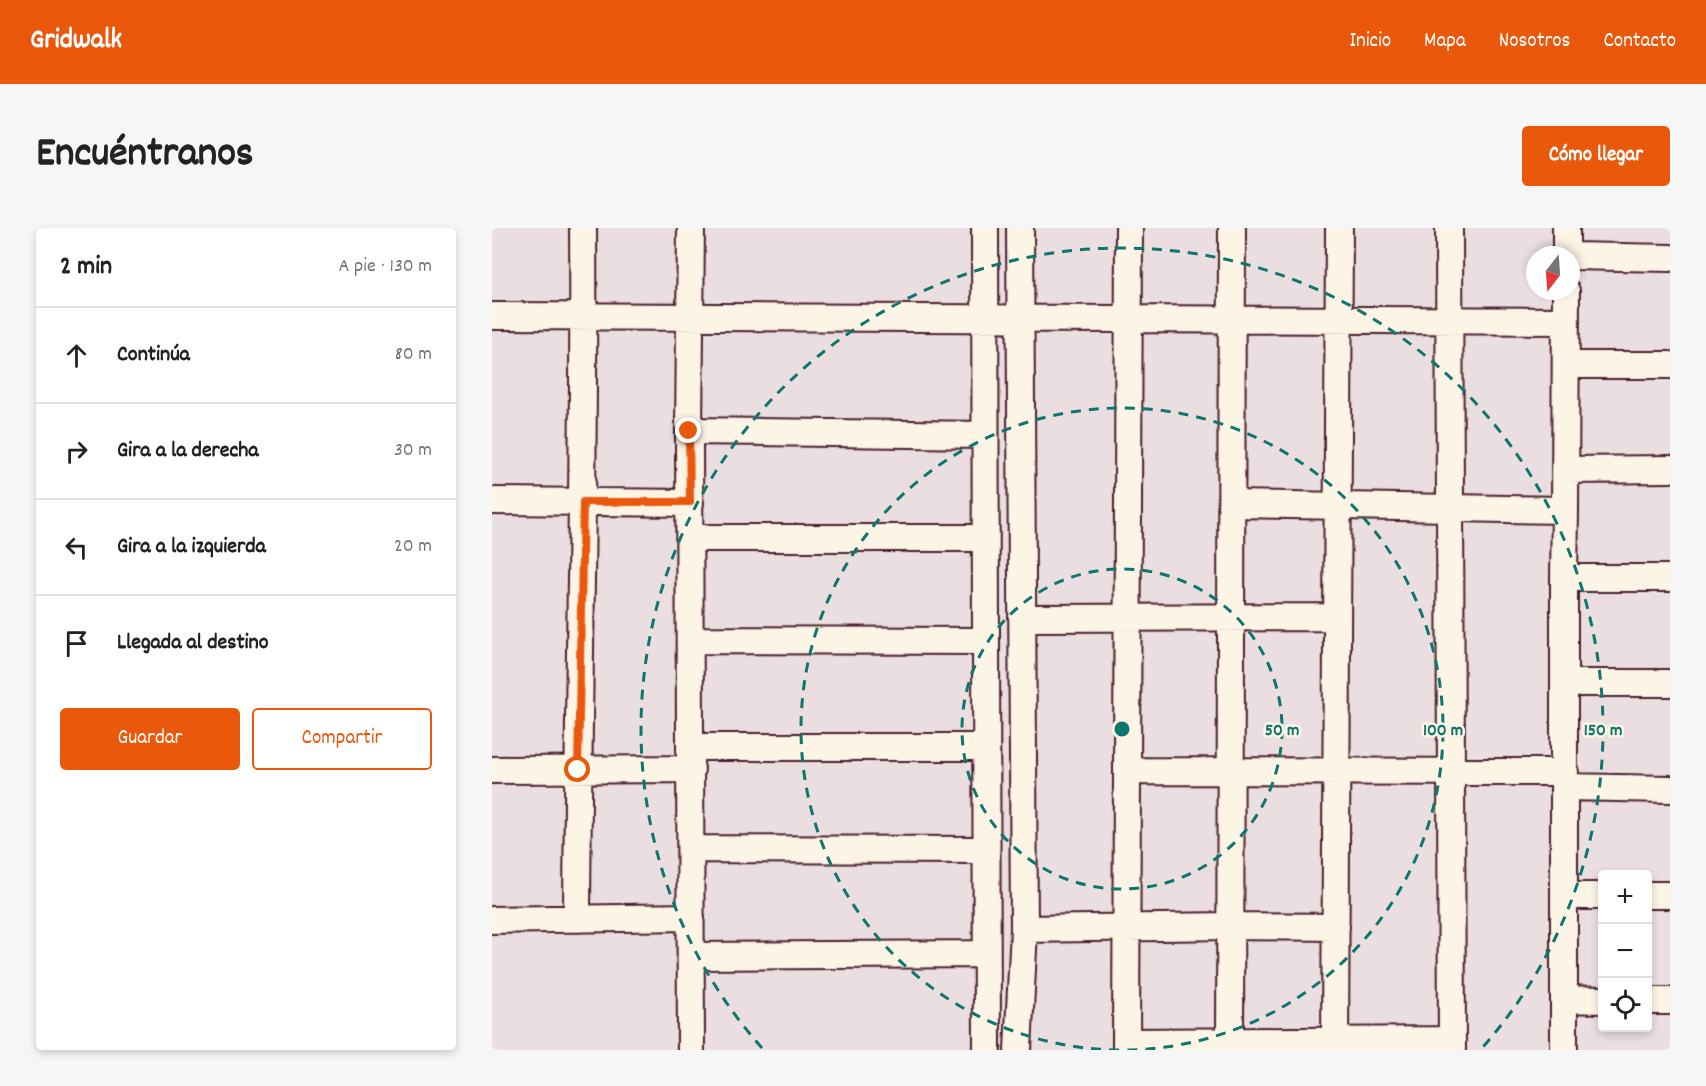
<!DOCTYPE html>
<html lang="es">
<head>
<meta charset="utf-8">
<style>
  body { margin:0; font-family:Dekko,sans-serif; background:#f6f6f6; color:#222 }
  .controls { position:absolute; right:18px; bottom:18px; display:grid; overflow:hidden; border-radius:6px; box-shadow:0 3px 9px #0003 }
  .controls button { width:54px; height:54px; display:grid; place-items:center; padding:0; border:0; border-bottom:2px solid #e0e0e0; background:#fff; color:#222; font:30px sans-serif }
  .compass { position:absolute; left:1034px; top:18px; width:54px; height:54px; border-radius:50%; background:#fff; box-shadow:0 3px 9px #0003; rotate:197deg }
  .stop { position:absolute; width:18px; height:18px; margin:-14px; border:4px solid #ea580c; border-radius:50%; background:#fff }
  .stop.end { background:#ea580c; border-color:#fff; box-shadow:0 2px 6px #0008 }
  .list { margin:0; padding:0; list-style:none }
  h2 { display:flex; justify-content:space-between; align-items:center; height:78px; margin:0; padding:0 24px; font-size:26px }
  h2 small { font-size:20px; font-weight:400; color:#767676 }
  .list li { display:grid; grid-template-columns:39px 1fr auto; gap:18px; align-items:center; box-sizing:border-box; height:96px; padding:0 24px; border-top:2px solid #e0e0e0 }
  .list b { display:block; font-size:22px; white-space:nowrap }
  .list em { font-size:20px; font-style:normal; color:#767676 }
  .actions { display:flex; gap:12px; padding:18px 24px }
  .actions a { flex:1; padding:14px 0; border:2px solid #ea580c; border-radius:6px; text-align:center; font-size:21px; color:#ea580c }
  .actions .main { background:#ea580c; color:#fff }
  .icon { flex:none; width:33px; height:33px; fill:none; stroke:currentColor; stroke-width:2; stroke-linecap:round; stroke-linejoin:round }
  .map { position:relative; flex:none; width:1178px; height:822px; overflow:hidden; border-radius:6px }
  header { display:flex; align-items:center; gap:36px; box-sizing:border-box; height:84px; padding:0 30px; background:#ea580c; color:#fff }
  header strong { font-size:28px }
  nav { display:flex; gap:33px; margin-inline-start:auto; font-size:21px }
  .intro { display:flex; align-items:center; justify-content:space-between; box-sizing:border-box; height:144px; padding:0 36px }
  h1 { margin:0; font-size:42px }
  .button { padding:15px 27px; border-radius:6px; background:#ea580c; color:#fff; font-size:21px; font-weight:700 }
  main { display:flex; gap:36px; padding:0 36px }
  aside { flex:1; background:#fff; border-radius:6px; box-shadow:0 3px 9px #0003 }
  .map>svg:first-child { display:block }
</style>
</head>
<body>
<header>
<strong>Gridwalk</strong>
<nav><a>Inicio</a><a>Mapa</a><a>Nosotros</a><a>Contacto</a></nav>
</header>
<div class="intro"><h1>Encuéntranos</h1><a class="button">Cómo llegar</a></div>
<main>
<aside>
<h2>2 min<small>A pie · 130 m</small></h2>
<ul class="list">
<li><svg class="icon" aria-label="ahead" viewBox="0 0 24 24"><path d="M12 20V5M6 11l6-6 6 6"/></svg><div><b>Continúa</b></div><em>80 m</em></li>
<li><svg class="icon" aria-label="right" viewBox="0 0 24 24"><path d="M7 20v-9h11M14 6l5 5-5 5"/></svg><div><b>Gira a la derecha</b></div><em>30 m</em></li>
<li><svg class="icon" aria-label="left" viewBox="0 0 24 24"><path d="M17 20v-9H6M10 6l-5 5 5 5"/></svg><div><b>Gira a la izquierda</b></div><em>20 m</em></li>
<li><svg class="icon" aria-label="arrive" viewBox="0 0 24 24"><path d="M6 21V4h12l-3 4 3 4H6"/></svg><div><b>Llegada al destino</b></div></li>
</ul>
<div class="actions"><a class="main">Guardar</a><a>Compartir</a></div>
</aside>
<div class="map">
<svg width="1178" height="822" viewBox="0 0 1178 822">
  <rect width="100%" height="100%" fill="#ebdee1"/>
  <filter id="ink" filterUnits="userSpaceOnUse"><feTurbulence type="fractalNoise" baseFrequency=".0167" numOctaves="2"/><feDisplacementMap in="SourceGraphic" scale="12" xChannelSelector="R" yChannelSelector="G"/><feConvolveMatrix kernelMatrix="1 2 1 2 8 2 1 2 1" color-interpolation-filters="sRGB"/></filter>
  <g filter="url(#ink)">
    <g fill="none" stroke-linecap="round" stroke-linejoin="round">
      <defs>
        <path id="minor" d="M 199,0 L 197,203 L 199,822
          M 493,0 L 495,822
          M 957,0 L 960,822
          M 1074,0 L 1074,27
          M 1079,28 L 1178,30
          M 0,88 L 1074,93
          M 1074,137 L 1178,137
          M 197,203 L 493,207
          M 1074,242 L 1178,241
          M 0,273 L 198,275
          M 739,276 L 1073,282
          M 198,310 L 493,310
          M 1072,350 L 1178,350
          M 530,390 L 845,389
          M 199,412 L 493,413
          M 1073,455 L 1178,455
          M 198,519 L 493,519
          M 0,542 L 199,541
          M 635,543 L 1073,544
          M 1073,559 L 1178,561
          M 199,621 L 494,622
          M 1156,667 L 1178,667
          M 1072,668 L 1110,668
          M 85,691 C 86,461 93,230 91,0
          M 0,692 L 199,689
          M 532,701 L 737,698 L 844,699
          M 199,728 L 494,726
          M 1073,771 L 1110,772
          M 1156,773 L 1178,773
          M 634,814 L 960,812
          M 526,822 L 532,701 L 528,0
          M 634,822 L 637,0
          M 738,822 L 740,0
          M 843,822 L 847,0
          M 1072,822 L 1072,350 L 1073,282 L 1074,63"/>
      </defs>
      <use href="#minor" stroke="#4a1f2b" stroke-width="30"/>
      <use href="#minor" stroke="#fcf5e5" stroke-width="26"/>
    </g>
  </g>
  <g fill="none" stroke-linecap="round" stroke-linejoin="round" filter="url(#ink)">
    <path stroke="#ea580c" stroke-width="8" d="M 86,542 L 91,274 L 198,274 L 197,203"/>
  </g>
  <g fill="none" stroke="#0f766e" stroke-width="3" stroke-dasharray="10 8">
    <circle cx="630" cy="501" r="160"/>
    <path d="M627 822A321 321 0 1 1 633 822"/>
    <path d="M270 820A481 481 0 1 1 990 820"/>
  </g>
  <circle cx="630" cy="501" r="9" fill="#0f766e" stroke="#fcf5e5" stroke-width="3"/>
  <g font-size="18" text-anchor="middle" font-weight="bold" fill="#0f766e" stroke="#fcf5e5" stroke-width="5" stroke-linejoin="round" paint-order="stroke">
    <text x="790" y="507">50 m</text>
    <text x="951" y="507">100 m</text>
    <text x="1111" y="507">150 m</text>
  </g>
</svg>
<div class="controls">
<button>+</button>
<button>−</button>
<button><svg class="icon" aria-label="locate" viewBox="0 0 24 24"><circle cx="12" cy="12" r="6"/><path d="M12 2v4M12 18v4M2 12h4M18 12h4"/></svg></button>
</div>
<svg class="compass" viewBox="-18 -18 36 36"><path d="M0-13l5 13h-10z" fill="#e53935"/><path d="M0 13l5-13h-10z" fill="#767676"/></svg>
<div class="stop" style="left:86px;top:542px"></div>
<div class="stop end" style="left:197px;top:203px"></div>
</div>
</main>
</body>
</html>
